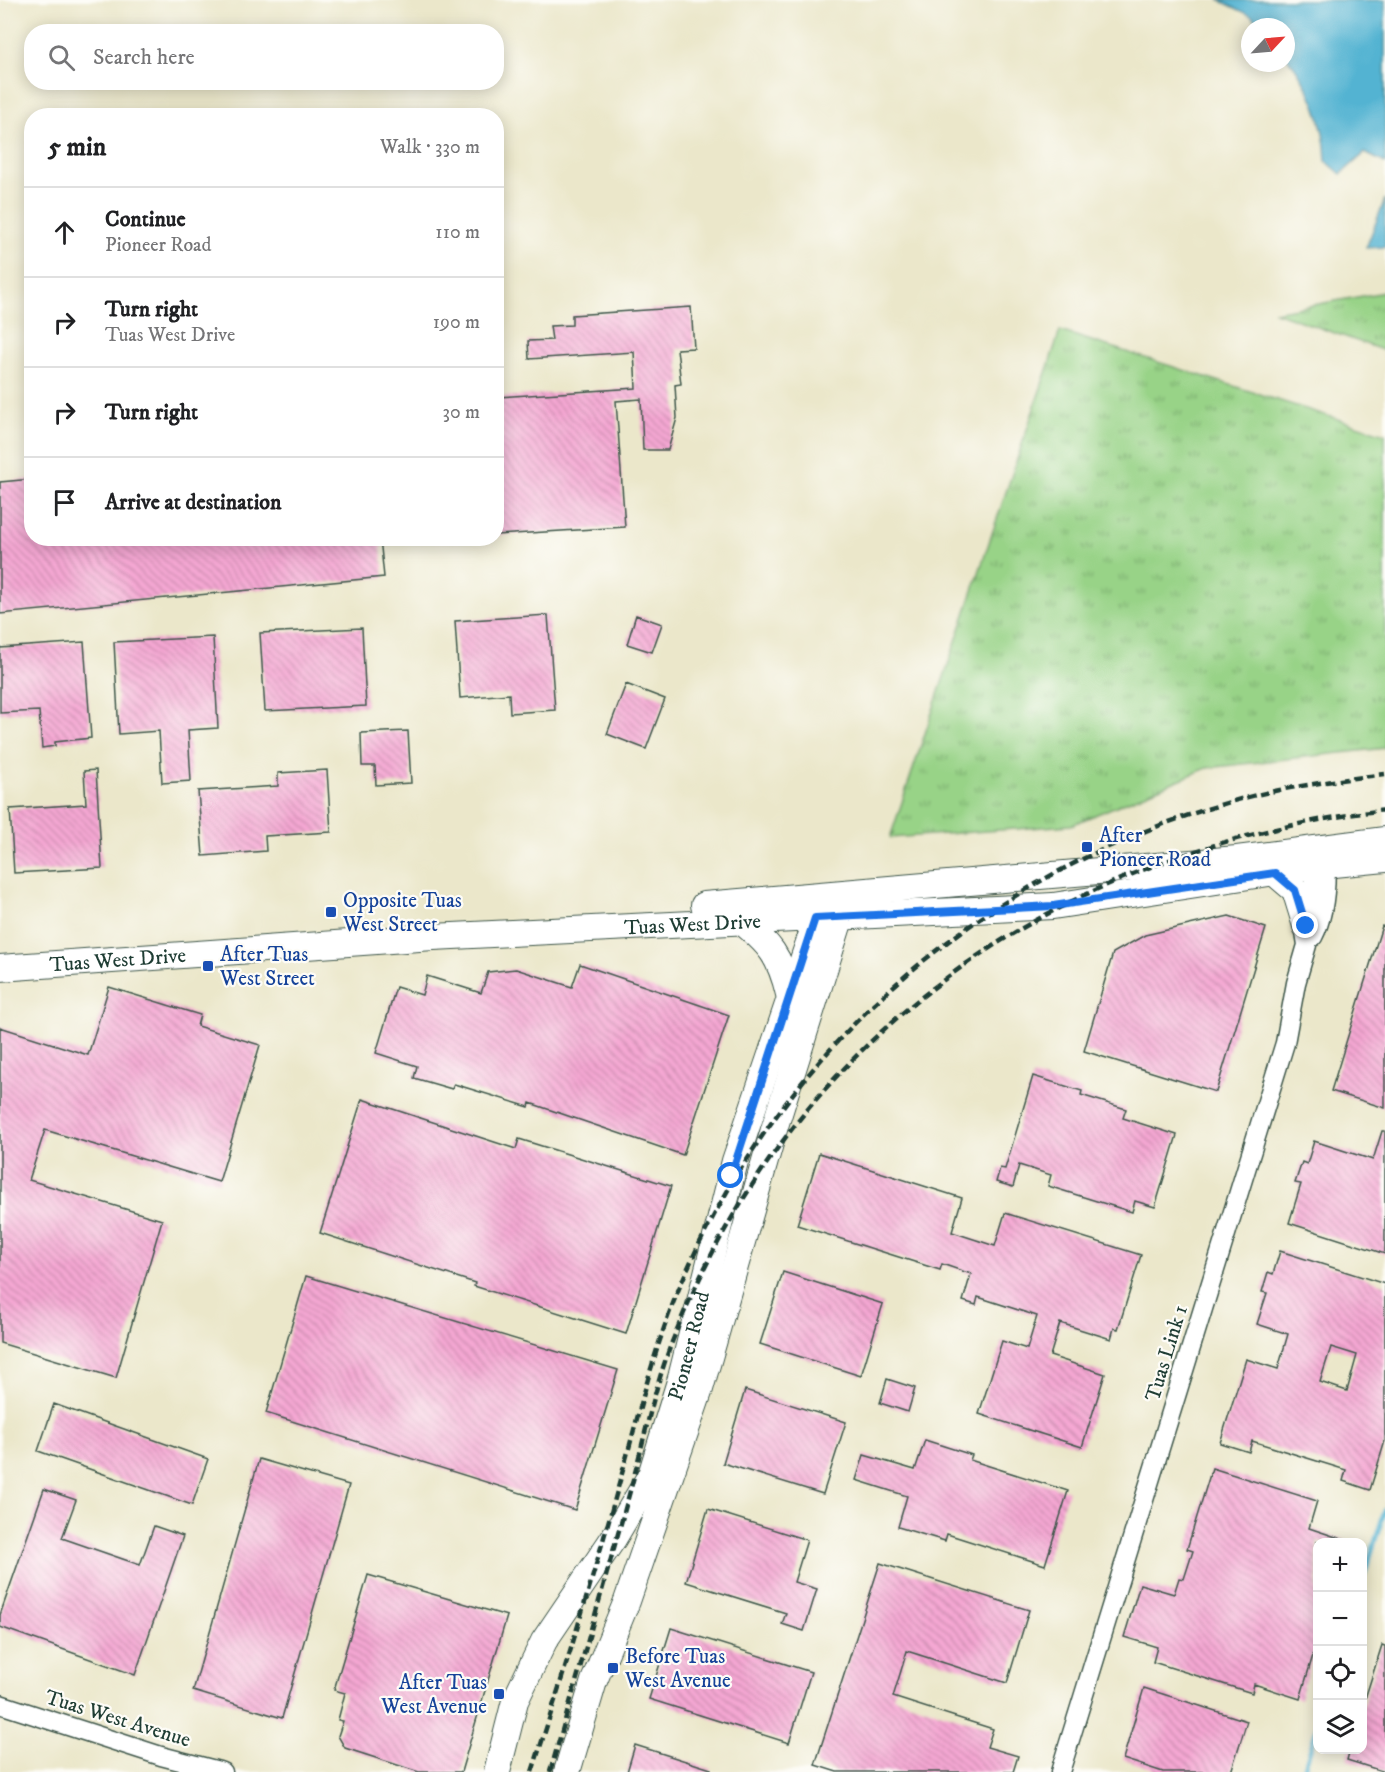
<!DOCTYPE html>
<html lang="en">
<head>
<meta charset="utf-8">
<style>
  body { margin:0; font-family:"IM FELL DW Pica",serif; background:#f2f2f2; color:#202124 }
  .controls { position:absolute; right:18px; bottom:18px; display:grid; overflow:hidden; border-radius:12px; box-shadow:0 3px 15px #0003 }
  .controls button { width:54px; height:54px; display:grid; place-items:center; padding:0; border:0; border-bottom:2px solid #e0e0e0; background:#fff; color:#202124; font:30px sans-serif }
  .compass { position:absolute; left:1241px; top:18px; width:54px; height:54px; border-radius:50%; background:#fff; box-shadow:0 3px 15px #0003; rotate:64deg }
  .stop { position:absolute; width:18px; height:18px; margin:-14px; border:4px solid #1a73e8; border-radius:50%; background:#fff }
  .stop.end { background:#1a73e8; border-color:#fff; box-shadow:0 2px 6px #0008 }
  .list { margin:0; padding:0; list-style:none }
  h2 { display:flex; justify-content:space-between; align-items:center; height:78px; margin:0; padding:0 24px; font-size:26px }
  h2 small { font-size:20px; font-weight:400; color:#757577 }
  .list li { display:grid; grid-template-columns:39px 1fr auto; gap:18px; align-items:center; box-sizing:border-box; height:90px; padding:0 24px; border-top:2px solid #e0e0e0 }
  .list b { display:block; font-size:22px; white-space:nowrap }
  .list p { margin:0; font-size:20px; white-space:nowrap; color:#757577 }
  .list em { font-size:20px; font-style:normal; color:#757577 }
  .icon { flex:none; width:33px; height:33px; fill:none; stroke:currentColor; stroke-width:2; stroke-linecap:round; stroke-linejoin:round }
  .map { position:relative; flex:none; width:1385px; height:1772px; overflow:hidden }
  .search { position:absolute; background:#fff; box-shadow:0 3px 15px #0003; left:24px; top:24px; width:480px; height:66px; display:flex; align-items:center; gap:15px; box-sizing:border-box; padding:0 21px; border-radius:24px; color:#757577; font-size:22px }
  .panel { position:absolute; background:#fff; box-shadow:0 3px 15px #0003; left:24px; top:108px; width:480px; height:438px; border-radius:24px }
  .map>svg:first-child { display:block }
</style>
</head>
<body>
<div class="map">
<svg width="1385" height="1772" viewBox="0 0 1385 1772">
  <defs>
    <pattern id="grass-tufts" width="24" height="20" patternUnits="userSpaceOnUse" patternTransform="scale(1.5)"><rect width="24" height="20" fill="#98d387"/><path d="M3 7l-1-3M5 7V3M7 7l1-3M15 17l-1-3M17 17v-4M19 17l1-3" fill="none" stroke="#7bac6f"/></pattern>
    <pattern id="building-back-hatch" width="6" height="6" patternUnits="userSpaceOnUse" patternTransform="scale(1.5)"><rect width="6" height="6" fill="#f5a7d3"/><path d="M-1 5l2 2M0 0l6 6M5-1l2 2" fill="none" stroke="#c689ac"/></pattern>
  </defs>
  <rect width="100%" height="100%" fill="#fdfcf7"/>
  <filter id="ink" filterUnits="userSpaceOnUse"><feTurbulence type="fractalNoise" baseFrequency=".0167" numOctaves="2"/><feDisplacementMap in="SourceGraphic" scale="12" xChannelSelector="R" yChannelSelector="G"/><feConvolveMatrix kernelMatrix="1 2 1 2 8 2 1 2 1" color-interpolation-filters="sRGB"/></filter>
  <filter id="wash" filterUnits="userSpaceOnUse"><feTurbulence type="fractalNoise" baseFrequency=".008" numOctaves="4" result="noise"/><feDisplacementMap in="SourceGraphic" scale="24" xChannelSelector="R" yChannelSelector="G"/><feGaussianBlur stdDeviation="1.35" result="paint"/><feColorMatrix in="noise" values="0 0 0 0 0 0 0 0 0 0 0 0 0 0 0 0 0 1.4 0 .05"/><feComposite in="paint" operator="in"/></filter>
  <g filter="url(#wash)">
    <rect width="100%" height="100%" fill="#ebe7ca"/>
    <path fill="url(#grass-tufts)" stroke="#5c885e" stroke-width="1.5" d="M 1385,292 L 1385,351 L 1275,312 Z
      M 1060,331 L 1385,434 L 1385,748 L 1207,768 L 1071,825 L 890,838 Z"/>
    <path fill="#53b3d2" stroke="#397883" stroke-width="1.5" d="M 1219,0 L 1385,0 L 1385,163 L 1365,153 L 1341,174 L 1326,161 C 1325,123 1311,85 1286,56 L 1286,27 L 1261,27 L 1252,16 Z
      M 1385,199 L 1385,247 L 1366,248 Z"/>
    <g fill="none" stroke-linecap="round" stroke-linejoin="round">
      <path stroke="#53b3d2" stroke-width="4.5" d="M 1362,1582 L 1385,1510
        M 1303,1772 L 1318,1725"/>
    </g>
    <g id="blocks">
      <path fill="url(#building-back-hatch)" fill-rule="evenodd" d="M 691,307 L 694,348 L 677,349 L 681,384 L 675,385 L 677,418 L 668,450 L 643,450 L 641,399 L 616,401 L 625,527 L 496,535 L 496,439 L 502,438 L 499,397 L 636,388 L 634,352 L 529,359 L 528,341 L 552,340 L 550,326 L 572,325 L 572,315 Z
        M 32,479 L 32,538 L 380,538 L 384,577 L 0,614 L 0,482 Z
        M 548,615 L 555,710 L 510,713 L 509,694 L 460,698 L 455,621 Z
        M 636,615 L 662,624 L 652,652 L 627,644 Z
        M 362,628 L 366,706 L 265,711 L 260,633 Z
        M 213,637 L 218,728 L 188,730 L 191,781 L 162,783 L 159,731 L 119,734 L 114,642 Z
        M 84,642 L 91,738 L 55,742 L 55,746 L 42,748 L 39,711 L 0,713 L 0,648 Z
        M 626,684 L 665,699 L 646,749 L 607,734 Z
        M 408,731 L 411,783 L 376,785 L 375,766 L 362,766 L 361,733 Z
        M 96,770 L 102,868 L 14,873 L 10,809 L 86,804 L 84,771 Z
        M 327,770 L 331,832 L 265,836 L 266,851 L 203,856 L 198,791 L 278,786 L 278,773 Z
        M 1229,916 L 1266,928 L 1216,1092 L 1084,1051 L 1113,953 L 1145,935 Z
        M 1382,926 L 1385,927 L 1385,1108 L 1331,1091 Z
        M 580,964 L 729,1015 L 683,1155 L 530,1103 L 529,1107 L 454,1084 L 452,1089 L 414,1078 L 417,1066 L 376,1053 L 396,987 L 422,995 L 427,976 L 481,993 L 488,972 L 516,969 L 572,987 Z
        M 109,987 L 200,1015 L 197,1026 L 260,1045 L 219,1182 L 45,1130 L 29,1180 L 162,1220 L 116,1378 L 0,1343 L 0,1027 L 88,1055 Z
        M 1033,1076 L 1082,1091 L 1081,1095 L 1126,1109 L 1123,1118 L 1177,1135 L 1155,1207 L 1135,1201 L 1132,1212 L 1048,1186 L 1051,1175 L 1019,1165 L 1013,1187 L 996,1182 L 1000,1168 L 1005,1169 Z
        M 362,1099 L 516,1149 L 519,1139 L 671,1186 L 626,1334 L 474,1286 L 475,1283 L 320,1233 Z
        M 1382,1131 L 1385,1131 L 1385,1254 L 1289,1223 L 1301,1184 L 1295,1183 L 1302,1162 L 1307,1164 L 1314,1141 L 1373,1160 Z
        M 819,1153 L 962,1198 L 952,1232 L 995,1246 L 1005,1213 L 1141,1255 L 1118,1329 L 1114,1328 L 1111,1339 L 1060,1323 L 1050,1356 L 1105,1374 L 1082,1447 L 979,1414 L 1002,1341 L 1027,1349 L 1037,1316 L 978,1297 L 976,1305 L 963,1301 L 971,1274 L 942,1264 L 940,1270 L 797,1225 Z
        M 1280,1251 L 1385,1284 L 1385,1441 L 1370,1490 L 1343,1481 L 1346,1470 L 1252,1441 L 1249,1452 L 1220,1443 L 1246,1359 L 1278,1369 L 1288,1334 L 1257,1324 L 1267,1293 L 1262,1292 L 1268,1272 L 1273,1274 ZM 1331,1347 L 1357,1355 L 1347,1391 L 1320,1382 Z
        M 783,1272 L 883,1304 L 861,1376 L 760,1344 Z
        M 306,1276 L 618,1370 L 575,1510 L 266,1413 Z
        M 887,1379 L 915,1388 L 908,1412 L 880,1403 Z
        M 745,1390 L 846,1422 L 823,1494 L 723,1463 Z
        M 54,1404 L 208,1459 L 192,1505 L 38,1451 Z
        M 925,1440 L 972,1455 L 970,1460 L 1068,1491 L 1045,1565 L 947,1534 L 945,1541 L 898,1527 L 907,1496 L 856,1480 L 864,1455 L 915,1470 Z
        M 259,1459 L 349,1485 L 282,1718 L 193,1691 Z
        M 1212,1468 L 1317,1501 L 1309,1528 L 1345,1540 L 1344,1542 L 1317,1542 L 1317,1642 L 1300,1699 L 1254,1684 L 1252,1693 L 1153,1662 L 1157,1647 L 1124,1637 L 1140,1584 L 1174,1594 L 1179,1578 L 1184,1579 L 1193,1551 L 1187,1549 Z
        M 44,1489 L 76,1500 L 62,1538 L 140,1565 L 154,1526 L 183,1536 L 135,1675 L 0,1627 L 0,1615 Z
        M 708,1509 L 807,1540 L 794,1582 L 817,1589 L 804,1631 L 782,1624 L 786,1613 L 686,1582 Z
        M 880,1563 L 1029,1610 L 1007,1683 L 907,1651 L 893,1697 L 993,1729 L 987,1747 L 1018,1756 L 1013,1772 L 837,1772 L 815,1765 Z
        M 368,1575 L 507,1616 L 461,1772 L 419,1772 L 345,1748 L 338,1736 L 343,1721 L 338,1720 L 345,1693 L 334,1690 Z
        M 671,1628 L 811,1672 L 789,1743 L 649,1699 Z
        M 1382,1645 L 1385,1646 L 1385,1772 L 1347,1760 L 1350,1749 L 1362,1749 L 1362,1708 Z
        M 1144,1688 L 1247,1721 L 1231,1772 L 1163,1772 L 1123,1759 Z
        M 635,1745 L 711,1769 L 710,1772 L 627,1772 Z"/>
    </g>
  </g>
  <g filter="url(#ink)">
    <use href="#blocks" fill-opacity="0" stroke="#3e564a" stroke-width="1.5"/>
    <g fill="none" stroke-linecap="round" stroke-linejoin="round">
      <defs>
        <path id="street" d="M 1313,937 C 1326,912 1327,883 1325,855
          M 0,1704 L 161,1756 L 223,1772
          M 1060,1772 L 1285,1043 L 1296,983 L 1307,945 L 1305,932 L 1314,879 L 1312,856"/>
        <g id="secondary">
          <path d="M 1275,873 L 1295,890 L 1306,926"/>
          <path d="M 704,905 L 1237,859 L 1385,840"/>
          <path d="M 740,920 C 770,944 780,956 789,994"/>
          <path id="s1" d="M 0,968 L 433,937 L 1053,906 L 1314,866 L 1385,859"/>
          <path id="s2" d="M 497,1772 L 515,1701 L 544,1641 L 613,1539 L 651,1475 L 681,1378 L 735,1161 L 822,904"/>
          <path d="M 567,1772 L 594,1681 L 627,1601 L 700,1389 L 775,1126 L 845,903"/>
        </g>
      </defs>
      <use href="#street" stroke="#3e564a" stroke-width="21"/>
      <use href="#secondary" stroke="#3e564a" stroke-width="28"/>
      <use href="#street" stroke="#fff" stroke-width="18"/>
      <use href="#secondary" stroke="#fff" stroke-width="26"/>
      <path stroke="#1f3d34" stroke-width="4.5" stroke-dasharray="9 4.5" stroke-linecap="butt" d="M 532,1772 C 563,1677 592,1581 619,1484 C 638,1418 653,1350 680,1286 C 783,1045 979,875 1230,802 C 1281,787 1333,781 1385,774
        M 550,1772 C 578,1676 605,1580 632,1484 C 645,1436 655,1384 674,1337 C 796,1029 1061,849 1385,810"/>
    </g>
  </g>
  <g fill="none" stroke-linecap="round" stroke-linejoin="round" filter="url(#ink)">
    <path stroke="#1a73e8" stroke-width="8" d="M 731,1176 L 815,918 L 1053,906 L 1275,873 L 1295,890 L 1306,926"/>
  </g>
  <g fill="#1a4fb4" stroke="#fdfcf7" stroke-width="2">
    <rect x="1081" y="841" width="12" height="12" rx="3"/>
    <rect x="325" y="906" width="12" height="12" rx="3"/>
    <rect x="202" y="960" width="12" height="12" rx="3"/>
    <rect x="607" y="1662" width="12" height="12" rx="3"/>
    <rect x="493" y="1688" width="12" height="12" rx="3"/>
  </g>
  <g text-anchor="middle" stroke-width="4.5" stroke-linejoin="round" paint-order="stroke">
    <g font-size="21" fill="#164399" stroke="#fdfcf7" text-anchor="start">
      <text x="1099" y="842">After<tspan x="1099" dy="24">Pioneer Road</tspan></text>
      <text x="343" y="907">Opposite Tuas<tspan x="343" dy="24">West Street</tspan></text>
      <text x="220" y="961">After Tuas<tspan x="220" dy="24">West Street</tspan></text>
      <text x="625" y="1663">Before Tuas<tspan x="625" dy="24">West Avenue</tspan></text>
      <text x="487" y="1689" text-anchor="end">After Tuas<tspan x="487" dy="24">West Avenue</tspan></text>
    </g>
    <g font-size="21" fill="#1f3d34" stroke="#fdfcf7">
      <text dy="7" stroke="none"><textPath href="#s1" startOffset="694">Tuas West Drive</textPath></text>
      <text dy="7" stroke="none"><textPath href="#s1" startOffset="118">Tuas West Drive</textPath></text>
      <text dy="7" stroke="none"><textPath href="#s2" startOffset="472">Pioneer Road</textPath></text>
      <text transform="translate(1166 1353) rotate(-73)" y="7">Tuas Link 1</text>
      <text transform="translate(118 1718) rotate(17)" y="7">Tuas West Avenue</text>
    </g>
  </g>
</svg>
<div class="controls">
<button>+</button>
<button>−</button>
<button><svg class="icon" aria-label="locate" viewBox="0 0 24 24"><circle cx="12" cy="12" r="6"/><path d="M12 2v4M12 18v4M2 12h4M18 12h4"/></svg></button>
<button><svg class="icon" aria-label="layers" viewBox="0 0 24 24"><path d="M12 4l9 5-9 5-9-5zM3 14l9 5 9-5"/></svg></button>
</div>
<svg class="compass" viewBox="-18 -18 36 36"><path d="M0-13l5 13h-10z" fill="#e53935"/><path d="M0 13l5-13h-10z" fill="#757577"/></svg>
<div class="stop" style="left:731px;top:1176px"></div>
<div class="stop end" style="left:1306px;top:926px"></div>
<div class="search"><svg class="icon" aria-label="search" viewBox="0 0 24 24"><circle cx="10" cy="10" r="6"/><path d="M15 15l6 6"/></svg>Search here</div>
<section class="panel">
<h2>5 min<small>Walk · 330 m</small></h2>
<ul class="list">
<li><svg class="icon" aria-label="ahead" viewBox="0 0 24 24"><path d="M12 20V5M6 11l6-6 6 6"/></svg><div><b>Continue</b><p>Pioneer Road</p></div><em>110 m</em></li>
<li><svg class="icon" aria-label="right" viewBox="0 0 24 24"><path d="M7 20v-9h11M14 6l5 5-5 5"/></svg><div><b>Turn right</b><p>Tuas West Drive</p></div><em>190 m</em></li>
<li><svg class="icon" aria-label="right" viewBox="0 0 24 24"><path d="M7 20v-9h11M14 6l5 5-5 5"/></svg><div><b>Turn right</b></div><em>30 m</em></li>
<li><svg class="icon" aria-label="arrive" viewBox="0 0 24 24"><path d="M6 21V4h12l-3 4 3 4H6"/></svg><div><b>Arrive at destination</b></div></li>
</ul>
</section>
</div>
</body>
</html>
